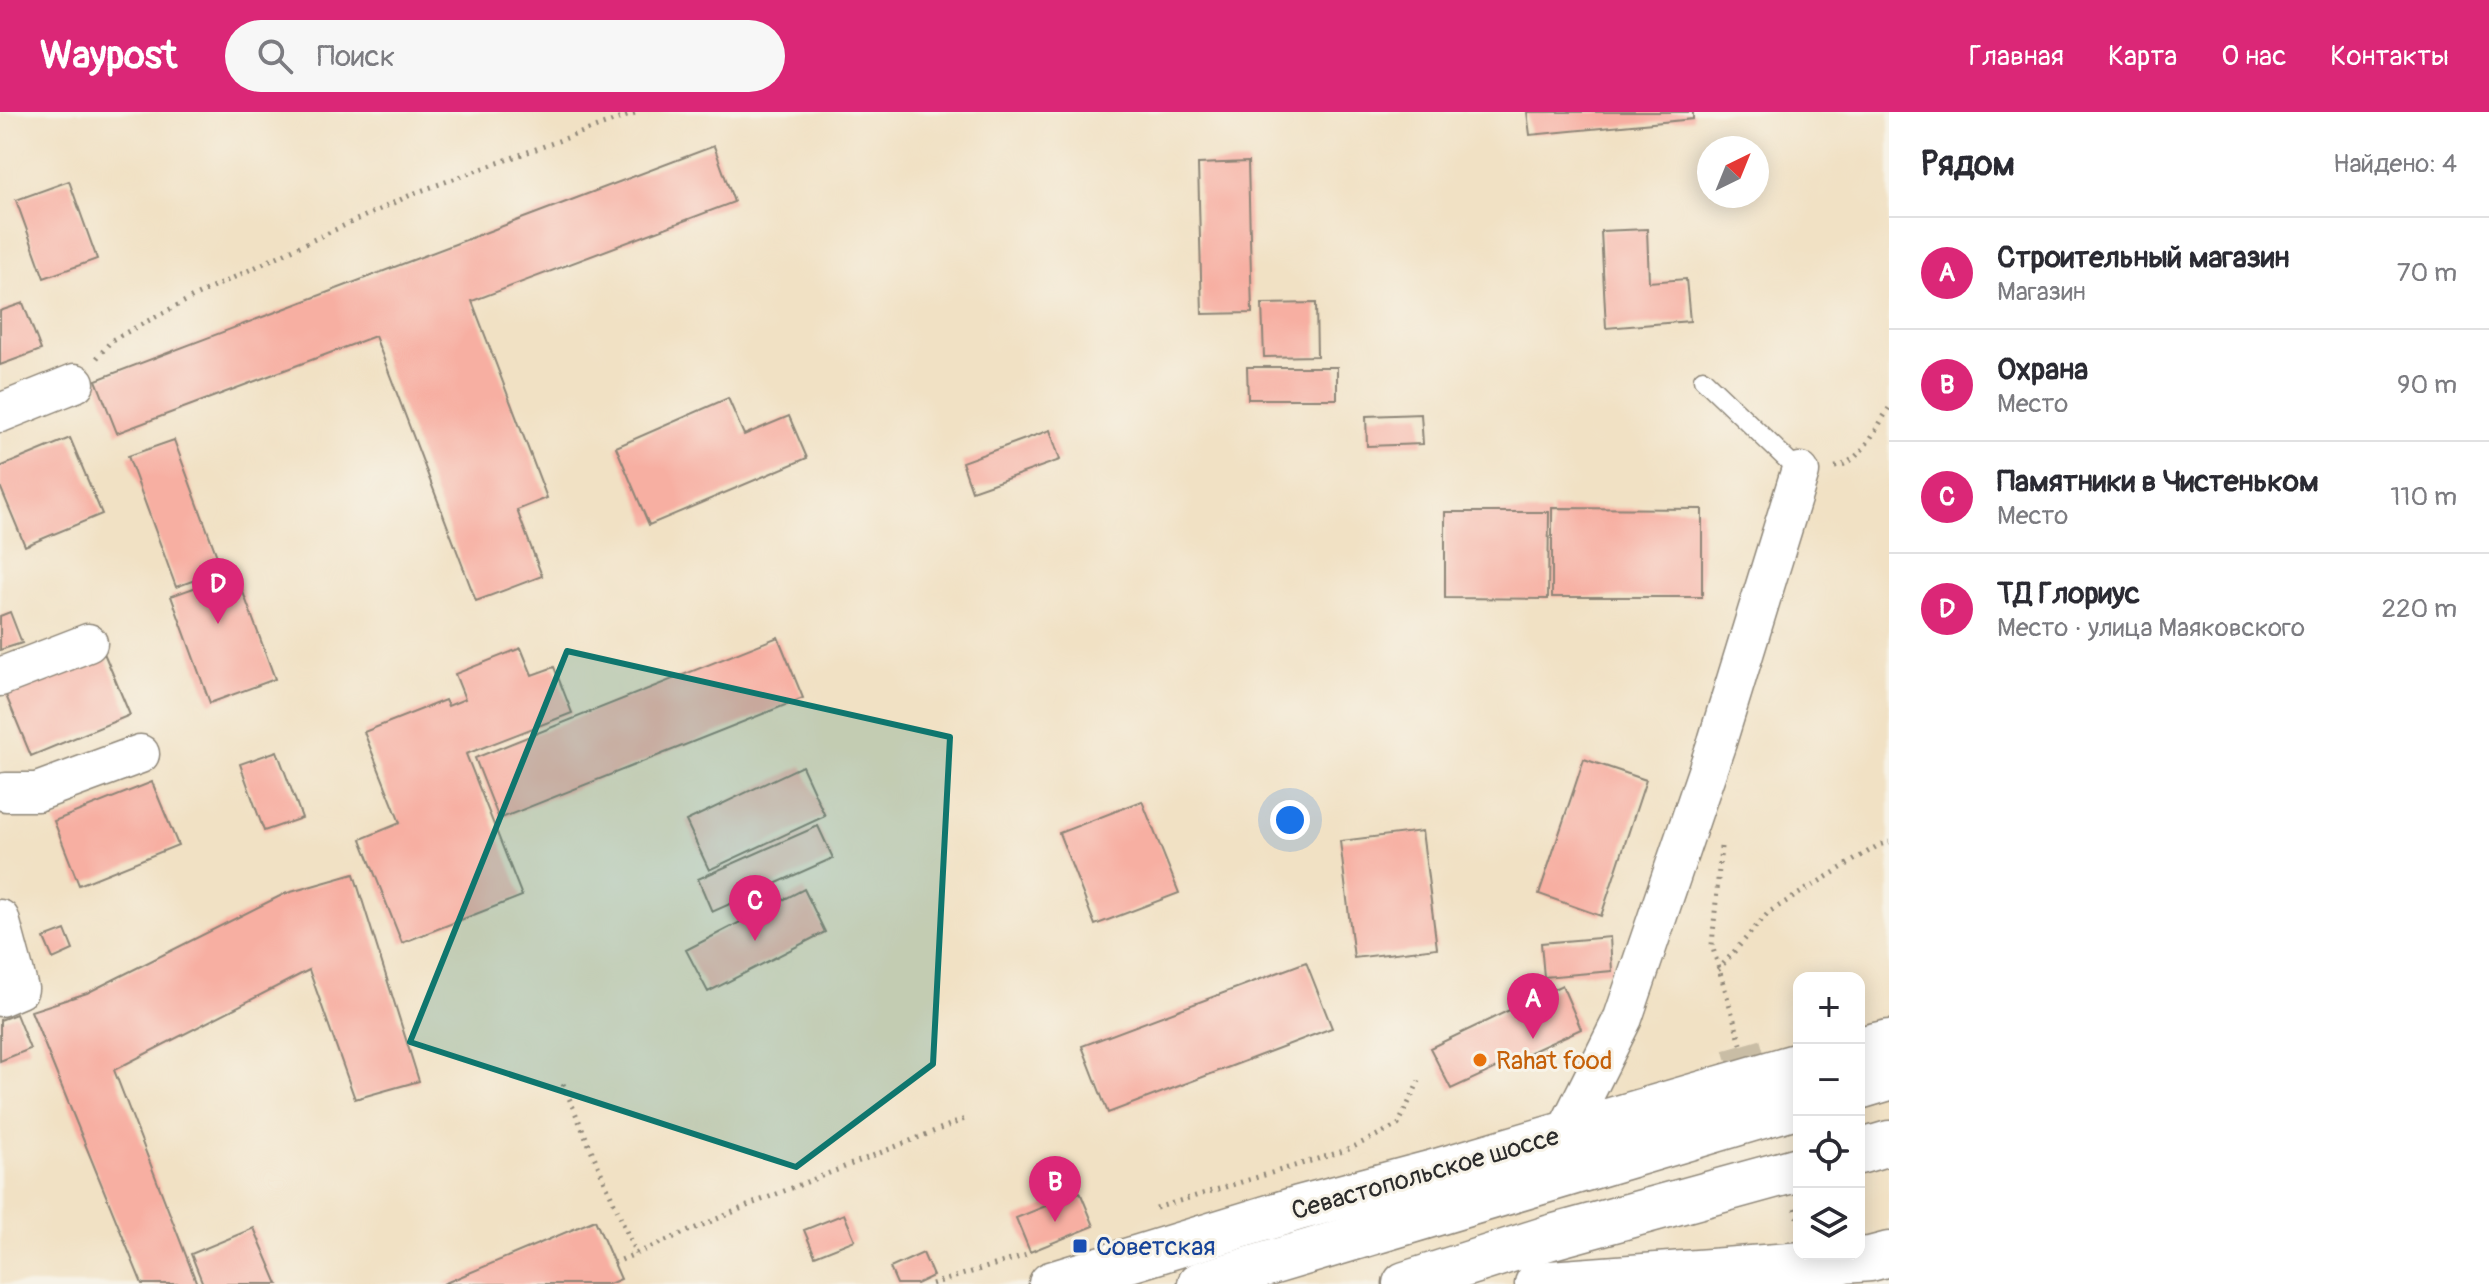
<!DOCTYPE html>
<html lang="ru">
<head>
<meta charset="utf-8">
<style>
  body { margin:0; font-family:Pangolin,sans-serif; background:#f7f7f7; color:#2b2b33 }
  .controls { position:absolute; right:24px; bottom:24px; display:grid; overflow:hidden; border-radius:16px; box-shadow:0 4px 20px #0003 }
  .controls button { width:72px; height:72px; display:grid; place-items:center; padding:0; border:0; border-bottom:2px solid #e1e1e2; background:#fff; color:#2b2b33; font:40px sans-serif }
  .compass { position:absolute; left:1697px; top:24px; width:72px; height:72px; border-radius:50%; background:#fff; box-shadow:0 4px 20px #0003; rotate:43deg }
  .you { position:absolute; left:1290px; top:708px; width:28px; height:28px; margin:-20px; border:6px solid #fff; border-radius:50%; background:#1a73e8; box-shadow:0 0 0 12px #1a73e833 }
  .badge { display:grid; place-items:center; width:52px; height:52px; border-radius:50%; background:#db2777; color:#fff; font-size:26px; font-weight:700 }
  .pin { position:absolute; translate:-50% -66px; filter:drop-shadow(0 2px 4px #0008) }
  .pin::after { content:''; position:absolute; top:42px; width:28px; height:24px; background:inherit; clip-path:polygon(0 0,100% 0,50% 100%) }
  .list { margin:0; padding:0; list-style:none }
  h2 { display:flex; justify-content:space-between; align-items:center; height:104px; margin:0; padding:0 32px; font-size:34px }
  h2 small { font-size:26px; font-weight:400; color:#7c7c81 }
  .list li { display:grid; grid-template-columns:52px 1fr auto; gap:24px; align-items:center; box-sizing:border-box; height:112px; padding:0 32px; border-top:2px solid #e1e1e2 }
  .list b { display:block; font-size:30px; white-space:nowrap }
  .list p { margin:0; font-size:26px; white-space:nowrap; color:#7c7c81 }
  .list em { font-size:26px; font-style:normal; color:#7c7c81 }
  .icon { flex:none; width:44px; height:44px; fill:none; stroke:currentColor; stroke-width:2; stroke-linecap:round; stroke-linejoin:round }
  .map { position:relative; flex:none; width:1889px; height:1172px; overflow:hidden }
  header { display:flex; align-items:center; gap:48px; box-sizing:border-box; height:112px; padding:0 40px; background:#db2777; color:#fff }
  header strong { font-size:38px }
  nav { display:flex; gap:44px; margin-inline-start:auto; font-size:28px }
  .search { width:560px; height:72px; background:#f7f7f7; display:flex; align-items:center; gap:20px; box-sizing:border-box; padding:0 28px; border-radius:44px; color:#7c7c81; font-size:30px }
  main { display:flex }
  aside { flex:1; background:#fff }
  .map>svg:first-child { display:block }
</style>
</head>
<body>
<header>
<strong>Waypost</strong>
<div class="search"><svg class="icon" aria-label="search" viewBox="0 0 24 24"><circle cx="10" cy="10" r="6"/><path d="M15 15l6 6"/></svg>Поиск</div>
<nav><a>Главная</a><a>Карта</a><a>О нас</a><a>Контакты</a></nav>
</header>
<main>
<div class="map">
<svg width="1889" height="1172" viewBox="0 0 1889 1172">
  <rect width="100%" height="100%" fill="#f7f3e8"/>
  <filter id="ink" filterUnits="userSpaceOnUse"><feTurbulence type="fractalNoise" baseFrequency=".0125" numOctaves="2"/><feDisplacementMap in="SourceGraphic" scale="16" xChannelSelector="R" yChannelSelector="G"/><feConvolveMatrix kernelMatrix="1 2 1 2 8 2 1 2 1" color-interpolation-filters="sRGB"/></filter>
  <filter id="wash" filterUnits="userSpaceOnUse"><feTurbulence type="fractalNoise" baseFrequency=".006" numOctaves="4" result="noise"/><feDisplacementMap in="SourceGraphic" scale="32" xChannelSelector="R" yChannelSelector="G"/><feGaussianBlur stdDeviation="1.8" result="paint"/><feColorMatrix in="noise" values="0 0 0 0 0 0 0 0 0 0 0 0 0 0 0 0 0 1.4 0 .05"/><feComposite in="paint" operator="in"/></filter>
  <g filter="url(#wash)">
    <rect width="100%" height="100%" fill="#f1e1c4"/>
    <g id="blocks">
      <path fill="#f7afa2" d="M 1527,0 L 1693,0 L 1693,7 L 1530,23 Z
        M 714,34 L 734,90 L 472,189 L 547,386 L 517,398 L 542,464 L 476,489 L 375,224 L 117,321 L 96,268 Z
        M 1248,50 L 1252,201 L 1202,202 L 1198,52 Z
        M 69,69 L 97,147 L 44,166 L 16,88 Z
        M 1647,117 L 1649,170 L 1686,167 L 1690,209 L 1606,216 L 1601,119 Z
        M 23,191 L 41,238 L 0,253 L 0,199 Z
        M 1316,191 L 1317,244 L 1264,245 L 1262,192 Z
        M 1247,255 L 1337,255 L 1337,287 L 1248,287 Z
        M 728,286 L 744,323 L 789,304 L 807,346 L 649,413 L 616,335 Z
        M 1421,302 L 1423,332 L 1367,334 L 1366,304 Z
        M 1050,318 L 1060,348 L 972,379 L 962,350 Z
        M 70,326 L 102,402 L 25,434 L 0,374 L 0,355 Z
        M 174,328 L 222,458 L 176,475 L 128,344 Z
        M 1552,396 L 1702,397 L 1702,485 L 1552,485 Z
        M 1445,400 L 1549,400 L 1548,487 L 1445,486 Z
        M 236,461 L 275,567 L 210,591 L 171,484 Z
        M 10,500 L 22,531 L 0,538 L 0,504 Z
        M 778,525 L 803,586 L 499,707 L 475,646 Z
        M 521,536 L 532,563 L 554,555 L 572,601 L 466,642 L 522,784 L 402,831 L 361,727 L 400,711 L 364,620 L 445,588 L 448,594 L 465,587 L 455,562 Z
        M 104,541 L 130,603 L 31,644 L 5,581 Z
        M 277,639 L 302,706 L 264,719 L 240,652 Z
        M 1584,647 L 1646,668 L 1601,804 L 1539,782 Z
        M 802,654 L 825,704 L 709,758 L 686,709 Z
        M 152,670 L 178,733 L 79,773 L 54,709 Z
        M 1142,689 L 1179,781 L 1095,813 L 1059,721 Z
        M 818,714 L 833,746 L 712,800 L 698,767 Z
        M 1422,719 L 1437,836 L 1354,846 L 1340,729 Z
        M 354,762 L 419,969 L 355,987 L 309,858 L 114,958 L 197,1172 L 142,1172 L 31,899 L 87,881 L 284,782 Z
        M 804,777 L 825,820 L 708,880 L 686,838 Z
        M 65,818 L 73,838 L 53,847 L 44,826 Z
        M 1610,825 L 1612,859 L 1544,865 L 1541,831 Z
        M 1306,850 L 1332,916 L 1108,1001 L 1082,934 Z
        M 1562,873 L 1581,917 L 1451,977 L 1430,936 Z
        M 16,902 L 30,937 L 0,949 L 0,908 Z
        M 1080,1080 L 1094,1114 L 1030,1140 L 1016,1106 Z
        M 844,1102 L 855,1128 L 815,1144 L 804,1118 Z
        M 595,1108 L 621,1167 L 609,1172 L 443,1172 Z
        M 254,1116 L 278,1172 L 203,1172 L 191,1142 Z
        M 923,1141 L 933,1164 L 916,1172 L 897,1172 L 890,1156 Z"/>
    </g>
  </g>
  <g filter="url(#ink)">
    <use href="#blocks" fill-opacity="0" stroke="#8e8678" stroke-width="2"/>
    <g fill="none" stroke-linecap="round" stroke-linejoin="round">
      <path stroke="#c9bda5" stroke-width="38" stroke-dasharray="38 19" stroke-linecap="butt" d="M 1742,933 L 1750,961"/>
      <defs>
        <path id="lane" d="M 1703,267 L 1800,360"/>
        <path id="street" d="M 0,301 L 75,271
          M 0,565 L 88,531
          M 6,680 L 37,680 L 140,642
          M 0,807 L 19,877 L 0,885
          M 1566,1020 L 1623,906 L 1717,630 L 1800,360"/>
        <path id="secondary" d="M 1859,937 L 1889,930
          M 1051,1172 L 1299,1096 L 1430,1061 L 1799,953
          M 1537,1172 L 1870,1147 L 1889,1142"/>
        <path id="primary" d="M 1859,975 L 1889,966
          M 1859,1040 L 1889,1031
          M 1200,1172 L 1799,993
          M 1405,1172 L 1548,1126 L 1799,1057"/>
      </defs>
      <use href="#lane" stroke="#8e8678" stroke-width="21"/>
      <use href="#street" stroke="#8e8678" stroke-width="41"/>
      <use href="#secondary" stroke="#8e8678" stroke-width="47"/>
      <use href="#primary" stroke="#8e8678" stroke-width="47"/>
      <path stroke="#8e8678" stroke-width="5" stroke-dasharray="2 6" stroke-linecap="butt" d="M 97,246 L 112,228 L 195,184 L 302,133 L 415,81 L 638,0
        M 1835,355 C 1861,351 1876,316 1889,296
        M 1721,735 L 1712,833 L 1741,932
        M 1718,858 L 1769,800 L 1879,733 L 1889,730
        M 563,972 L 636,1142
        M 1156,1096 L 1347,1038 L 1398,1013 L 1419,969
        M 1795,1096 L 1799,1108
        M 614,1151 L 754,1091 L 965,1007
        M 932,1172 L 1027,1143"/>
      <use href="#lane" stroke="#fff" stroke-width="18"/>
      <use href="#street" stroke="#fff" stroke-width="38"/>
      <use href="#secondary" stroke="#fff" stroke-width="44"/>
      <use href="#primary" stroke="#fff" stroke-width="44"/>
    </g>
  </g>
  <path fill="#0f766e" fill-opacity="0.2" stroke="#0f766e" stroke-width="6" stroke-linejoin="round" d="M 567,539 L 950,625 L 933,952 L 796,1055 L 410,930 Z"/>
  <circle fill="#e8710a" stroke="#f7f3e8" stroke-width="3" cx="1480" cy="948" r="8"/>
  <rect fill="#1a4fb4" stroke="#f7f3e8" stroke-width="3" x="1072" y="1126" width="16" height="16" rx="4"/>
  <g text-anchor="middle" stroke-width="6" stroke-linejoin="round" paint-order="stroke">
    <g font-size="26" fill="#c56008" stroke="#f7f3e8" text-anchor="start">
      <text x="1496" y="957">Rahat food</text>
    </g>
    <g font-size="26" fill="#2b2b2b" stroke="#f7f3e8">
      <text transform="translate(1425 1061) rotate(-16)" y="9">Севастопольское шоссе</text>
    </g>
    <g font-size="26" fill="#164399" stroke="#f7f3e8" text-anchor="start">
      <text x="1096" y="1143">Советская</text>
    </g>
  </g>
</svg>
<div class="controls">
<button>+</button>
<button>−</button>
<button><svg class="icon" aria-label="locate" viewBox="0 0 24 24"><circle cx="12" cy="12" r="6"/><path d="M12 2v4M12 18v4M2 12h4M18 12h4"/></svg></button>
<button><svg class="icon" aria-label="layers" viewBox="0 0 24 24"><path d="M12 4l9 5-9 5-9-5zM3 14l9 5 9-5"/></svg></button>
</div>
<svg class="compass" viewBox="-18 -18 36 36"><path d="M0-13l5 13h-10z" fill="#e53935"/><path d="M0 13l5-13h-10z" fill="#7c7c81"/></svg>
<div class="you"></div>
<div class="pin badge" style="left:1533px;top:927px">A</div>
<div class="pin badge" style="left:1055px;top:1110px">B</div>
<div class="pin badge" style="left:755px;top:829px">C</div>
<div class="pin badge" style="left:218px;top:512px">D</div>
</div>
<aside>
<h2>Рядом<small>Найдено: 4</small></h2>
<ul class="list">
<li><span class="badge">A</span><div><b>Строительный магазин</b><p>Магазин</p></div><em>70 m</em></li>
<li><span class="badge">B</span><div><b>Охрана</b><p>Место</p></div><em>90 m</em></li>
<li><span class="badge">C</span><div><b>Памятники в Чистеньком</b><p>Место</p></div><em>110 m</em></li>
<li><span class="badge">D</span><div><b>ТД Глориус</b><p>Место · улица Маяковского</p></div><em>220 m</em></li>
</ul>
</aside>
</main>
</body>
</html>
